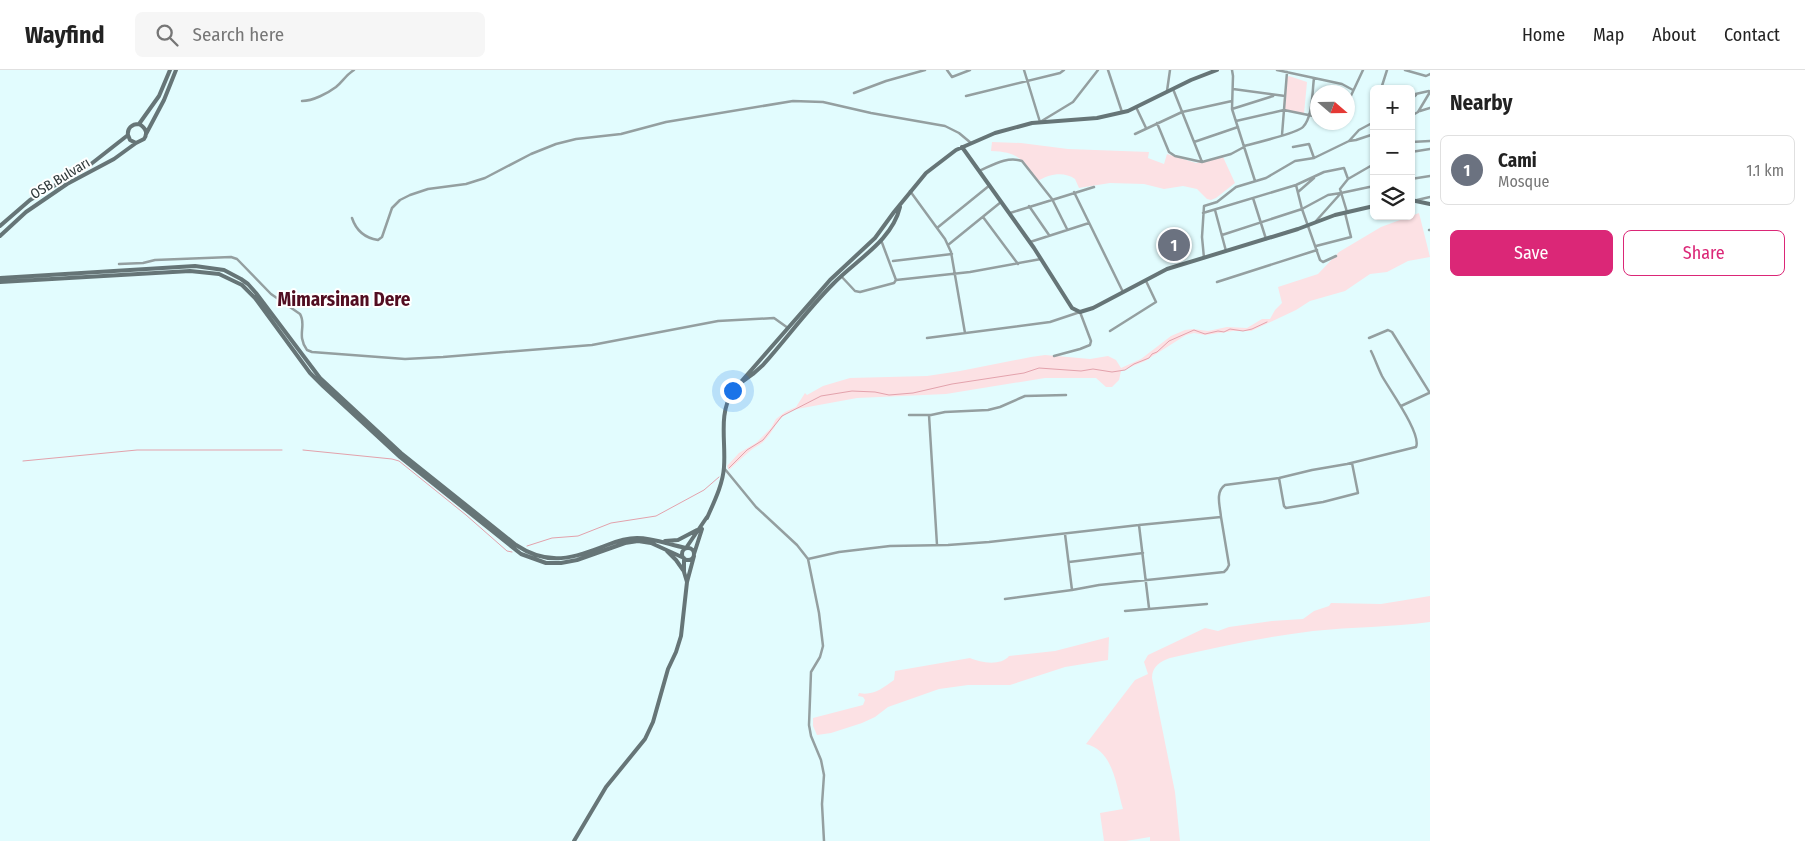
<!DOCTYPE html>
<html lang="en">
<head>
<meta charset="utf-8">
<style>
  body { margin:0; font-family:"Fira Sans Condensed",sans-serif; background:#f6f6f6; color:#222 }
  .controls { position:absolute; right:15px; top:15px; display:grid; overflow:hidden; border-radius:8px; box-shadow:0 1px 4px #0004 }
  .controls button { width:45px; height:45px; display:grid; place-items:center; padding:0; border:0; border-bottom:1px solid #e0e0e0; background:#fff; color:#222; font:25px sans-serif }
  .compass { position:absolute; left:1310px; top:15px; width:45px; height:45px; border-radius:50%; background:#fff; box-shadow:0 1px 4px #0004; rotate:110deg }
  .you { position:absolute; left:732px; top:320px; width:18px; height:18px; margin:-12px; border:4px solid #fff; border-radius:50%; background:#1a73e8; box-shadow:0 0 0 8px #1a73e833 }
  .badge { display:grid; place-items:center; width:32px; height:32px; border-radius:50%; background:#db2777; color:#fff; font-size:16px; font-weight:700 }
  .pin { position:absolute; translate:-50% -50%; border:2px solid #fff; box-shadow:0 1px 5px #0006 }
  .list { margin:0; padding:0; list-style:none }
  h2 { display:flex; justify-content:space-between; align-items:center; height:65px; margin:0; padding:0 20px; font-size:21px }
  h2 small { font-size:16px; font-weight:400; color:#767676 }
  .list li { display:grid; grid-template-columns:32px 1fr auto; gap:15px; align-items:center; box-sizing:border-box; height:70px; margin:0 10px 10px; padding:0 10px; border:1px solid #e0e0e0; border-radius:8px }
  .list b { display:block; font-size:19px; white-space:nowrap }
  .list p { margin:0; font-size:16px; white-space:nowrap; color:#767676 }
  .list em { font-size:16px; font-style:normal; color:#767676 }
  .actions { display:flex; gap:10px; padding:15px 20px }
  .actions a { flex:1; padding:11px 0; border:1px solid #db2777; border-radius:8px; text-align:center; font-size:18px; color:#db2777 }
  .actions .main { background:#db2777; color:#fff }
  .icon { flex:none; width:28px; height:28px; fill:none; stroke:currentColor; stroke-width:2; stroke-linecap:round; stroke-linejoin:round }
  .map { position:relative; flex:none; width:1430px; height:771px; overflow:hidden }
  header { display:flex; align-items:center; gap:30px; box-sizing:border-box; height:70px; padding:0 25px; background:#fff; border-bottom:1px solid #e0e0e0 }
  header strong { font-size:24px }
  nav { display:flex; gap:28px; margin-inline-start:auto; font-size:18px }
  .search { width:350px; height:45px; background:#f6f6f6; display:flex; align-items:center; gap:12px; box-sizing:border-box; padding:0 18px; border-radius:8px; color:#767676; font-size:19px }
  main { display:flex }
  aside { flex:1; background:#fff }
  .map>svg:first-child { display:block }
</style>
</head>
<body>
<header>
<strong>Wayfind</strong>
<div class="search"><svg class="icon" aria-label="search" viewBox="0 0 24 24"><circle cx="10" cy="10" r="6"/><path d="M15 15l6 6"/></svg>Search here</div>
<nav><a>Home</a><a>Map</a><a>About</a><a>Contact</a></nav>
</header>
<main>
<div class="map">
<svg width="1430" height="771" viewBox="0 0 1430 771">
  <rect width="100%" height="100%" fill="#e2fcfe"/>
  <path fill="#fce1e4" d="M 1289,6 L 1307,12 L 1304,44 L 1284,40 L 1283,37 L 1286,8 Z
    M 992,72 L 1021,73 L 1068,79 L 1149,82 L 1148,88 L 1164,94 L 1167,84 L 1196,93 L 1223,87 L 1235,113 L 1216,128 L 1211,130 L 1207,129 L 1197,119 L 1183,116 L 1164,119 L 1144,114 L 1110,113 L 1079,118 L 1075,109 C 1064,101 1049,104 1038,111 C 1022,89 1019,82 991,81 Z
    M 1419,143 L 1430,187 L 1408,191 L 1387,202 L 1370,204 L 1345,221 L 1310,231 L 1296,240 L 1251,261 L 1233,261 L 1205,265 L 1194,263 L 1186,265 L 1145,291 L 1121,301 L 1119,310 L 1112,317 L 1106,317 L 1096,308 L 1045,308 L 946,324 L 857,328 L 797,339 C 776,345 777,359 763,372 C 759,376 754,377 750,381 C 743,387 736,393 729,400 L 727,396 L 739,383 L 756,373 L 771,358 L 776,349 L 785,342 L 796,337 L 805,323 L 807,325 L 823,316 L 850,308 L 927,306 L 960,301 L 1031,287 L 1045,285 L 1090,289 L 1108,286 L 1116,290 L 1121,298 L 1141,289 L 1171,266 L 1185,260 L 1193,259 L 1208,261 L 1227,257 L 1247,258 L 1262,249 L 1270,249 L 1275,240 L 1282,233 L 1278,217 L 1318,204 L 1339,182 L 1381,157 Z
    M 1430,526 L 1430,552 C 1391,557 1352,557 1313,561 C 1265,567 1217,577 1170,588 C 1161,591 1152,596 1152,608 L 1175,722 L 1180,771 L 1150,771 L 1150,767 L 1126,771 L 1104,771 L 1100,743 L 1123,739 C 1116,716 1114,681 1086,674 L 1135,610 L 1148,604 L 1144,592 L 1148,585 L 1205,558 L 1218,561 L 1229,557 L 1272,551 L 1303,549 L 1314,541 L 1329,536 L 1331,533 L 1381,534 Z
    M 1109,567 L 1108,590 L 1065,597 L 1010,615 L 968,615 L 939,619 L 888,637 L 875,647 L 862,653 L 831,663 L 817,665 L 813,656 L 813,648 L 863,635 L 865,630 L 863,627 L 858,626 L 859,623 C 873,626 883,618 894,610 L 895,601 L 970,588 C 981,593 1001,596 1009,586 L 1055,581 Z"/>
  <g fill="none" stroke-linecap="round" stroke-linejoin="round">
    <path stroke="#e3a2ac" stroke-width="1" d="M 303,380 L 392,389 L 399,391 L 466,445 L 507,481 L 512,482
      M 23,391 L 137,380 L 282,380
      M 729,398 L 747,380 L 763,370 L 782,346 L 821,326 L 852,321 L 875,322 L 889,325 L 913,323 L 952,314 L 1024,303 L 1039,298 L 1081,301 L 1093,299 L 1112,302 L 1125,300 L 1134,294 L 1149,288 L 1152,284 L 1157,282 L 1169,271 L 1194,260 L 1205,264 L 1218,261 L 1224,262 L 1230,259 L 1243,261 L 1252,259 L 1267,252
      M 527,476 L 552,468 L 578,466 L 611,453 L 656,446 L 704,420 L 719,407"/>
    <path stroke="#949fa0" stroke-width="2.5" d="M 947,0 L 952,7 L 970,0
      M 1024,0 L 1040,52 L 1073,32 L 1098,0
      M 1108,0 L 1122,42
      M 1232,0 L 1233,6 L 1232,39 L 1255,111
      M 1277,0 L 1342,14 L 1353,20
      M 1405,0 L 1426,6 L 1430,4
      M 1173,19 L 1202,92
      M 1233,19 L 1285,26
      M 1381,19 L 1387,0
      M 1167,21 L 1170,0
      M 854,23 L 886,11 L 925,0
      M 1411,25 L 1429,21
      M 966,26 L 1060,3 L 1064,0
      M 1411,29 L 1416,25
      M 302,31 C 313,31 328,23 336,17 C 343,11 346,5 354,0
      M 1348,32 L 1363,0
      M 1136,37 L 1146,58
      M 1232,39 L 1273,26
      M 1420,41 L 1430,38
      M 1411,46 L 1418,42 L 1430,22
      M 1236,51 L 1284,40 L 1318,47
      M 1157,53 L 1169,82 L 1175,86 L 1202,92 L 1231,84 L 1244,77
      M 1135,64 L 1182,42 L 1232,31
      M 1282,65 L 1287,2
      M 1349,71 L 1356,70 L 1374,64
      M 1194,72 L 1238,57
      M 1411,72 L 1430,71
      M 1244,76 C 1255,73 1298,63 1303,57 C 1313,46 1312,23 1314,8
      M 1293,77 L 1309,74 L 1314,88
      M 1411,82 L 1430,79
      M 979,101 C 993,95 1007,86 1022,91 L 1052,129 L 1067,159
      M 1411,109 L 1430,106
      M 1296,115 L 1302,139 L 1320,190 L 1323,192 L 1336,186
      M 910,121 L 945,169 L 951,182 L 965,263
      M 1074,122 L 1123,222
      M 1298,122 L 1314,108
      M 1253,128 L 1266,169
      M 1417,130 L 1430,127
      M 1029,136 L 1049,165
      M 1215,140 L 1226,181
      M 1347,142 L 1340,119 L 1348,109 L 1374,94
      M 1010,143 L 1094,117
      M 1203,143 L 1296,115 L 1324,102 L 1344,98 L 1348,109
      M 983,147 L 1018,194
      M 352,148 C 356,160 365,168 378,170 L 382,167 L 392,138 L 400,130 L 410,125 L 428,119 L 466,114 L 485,108 L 531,84 L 556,74 L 576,69 L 621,64 L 666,52 L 793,31 L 823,32 L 871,43 L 945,56 L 959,63 L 971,73
      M 1316,151 L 1341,123 L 1374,116
      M 937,158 L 990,115
      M 1429,160 L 1430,160
      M 1222,165 L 1302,139 L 1328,125 L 1341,123
      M 881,170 L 896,210
      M 1030,172 L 1089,153
      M 948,175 L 1001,132
      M 1316,176 L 1351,167 L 1345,143
      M 1204,188 L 1202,167 L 1204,136 L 1217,132 L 1236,117 L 1266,108 L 1295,91 L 1314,88 L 1349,71 L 1359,60 L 1374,52
      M 893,191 L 952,184
      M 119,194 L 143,193 L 155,190 L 231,187 L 237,189 L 271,224 L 300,244 C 307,255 296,265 307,280 L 312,282 L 405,289 L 443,287 L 592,275 L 718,251 L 774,248 L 788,258
      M 841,206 L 855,221 L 860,222 L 894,213 L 896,210 L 970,202 L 1041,189
      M 1217,212 L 1317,180
      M 1110,261 L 1156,232 L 1146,211
      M 927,268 L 1050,252 L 1080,242
      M 1369,268 L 1388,260 L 1392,262 L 1430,323
      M 1054,286 L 1080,279 L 1090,275 L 1091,271 L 1080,242
      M 1401,336 L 1429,323
      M 909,345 L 931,345 L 945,342 L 988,340 L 1000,337 L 1025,326 L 1066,325
      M 929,345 L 937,475
      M 724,398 L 756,437 L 797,475 L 808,489 L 819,543 L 823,576 L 820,587 L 811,602 L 809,655 L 811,666 L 821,690 L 824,705 L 822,734 L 824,771
      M 1279,408 L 1284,436 L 1286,438 L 1323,432 L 1358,423 L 1352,393
      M 1065,464 L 1072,520 L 1099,515 L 1224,502 L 1227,499 L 1229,495 L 1221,447
      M 808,489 L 839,482 L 890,476 L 948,475 L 989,472 L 1139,455
      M 1069,492 L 1143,483
      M 1005,529 L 1072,520
      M 1149,538 L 1139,455 L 1221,447 C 1220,436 1215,422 1225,415 L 1279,408 L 1312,400 L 1347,394 L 1416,377 C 1422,364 1389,319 1382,306 C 1378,298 1375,289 1371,281
      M 1125,541 L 1207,534"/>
    <path stroke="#667577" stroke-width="4" d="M 146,64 L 164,30 L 176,0
      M 128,65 L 130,70 L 136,73 L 144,69 C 148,63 146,58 139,54
      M 962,77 L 1034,178 L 1072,238 L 1080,242 L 1093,238 L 1167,199 L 1298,159 L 1335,145 L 1374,136
      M 1411,130 L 1430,134
      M 0,156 L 30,130 L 91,94 L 128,65 C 127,58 132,54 139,54 L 159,26 L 170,0
      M 0,166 L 26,142 L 67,114 L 114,89 L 136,73
      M 0,208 L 195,196 L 224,200 L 241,209 L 248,214 L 256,223 L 320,308 L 401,383 L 516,475 C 549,497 573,488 607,475 C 617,471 627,468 637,468 C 654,468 670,475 686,478 L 707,447
      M 0,212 L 190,201 L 219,204 L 242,215 L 255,228 L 310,303 L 323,316 L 400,387 L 521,484 L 546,493 L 561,493 L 577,490 L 625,473 L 638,471 L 651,473 L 684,488 L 684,502 L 687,512
      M 742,312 L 753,304 L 763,295 C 787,268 808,239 833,214 C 856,190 892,171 900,137
      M 707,448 C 714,432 723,414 724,397 C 726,370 718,344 733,321 L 830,210 L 875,168 L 894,142 L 926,103 L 956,80 L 995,63 L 1032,53 L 1097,48 L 1128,41 L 1191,10 L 1217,0
      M 665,471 L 678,470 L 697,460
      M682 484a6 6 0 1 1 12 0a6 6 0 1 1-12 0Z
      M 667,481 L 676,490 L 683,500
      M 694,484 L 702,459
      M 574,771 L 606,717 L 645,669 L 653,652 L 668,599 L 676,582 L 681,566 L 687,512 L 694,486"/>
  </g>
  <g text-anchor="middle" stroke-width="4" stroke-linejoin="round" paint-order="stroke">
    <g font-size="14" fill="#303a3b" stroke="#fff">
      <text transform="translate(60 108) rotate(-31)" y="5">OSB Bulvarı</text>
    </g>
    <g font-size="19" font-weight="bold" fill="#520d21" stroke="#fff">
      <text x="344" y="236">Mimarsinan Dere</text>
    </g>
  </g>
</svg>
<div class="controls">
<button>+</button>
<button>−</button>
<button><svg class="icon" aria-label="layers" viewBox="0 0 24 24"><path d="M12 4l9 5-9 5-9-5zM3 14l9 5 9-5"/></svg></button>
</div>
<svg class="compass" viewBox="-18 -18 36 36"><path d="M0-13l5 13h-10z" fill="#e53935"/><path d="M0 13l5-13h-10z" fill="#767676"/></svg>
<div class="you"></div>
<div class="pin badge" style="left:1174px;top:175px;background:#6b7280">1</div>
</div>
<aside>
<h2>Nearby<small></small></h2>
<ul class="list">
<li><span class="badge" style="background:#6b7280">1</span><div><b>Cami</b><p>Mosque</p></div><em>1.1 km</em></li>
</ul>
<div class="actions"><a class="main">Save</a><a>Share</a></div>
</aside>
</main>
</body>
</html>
